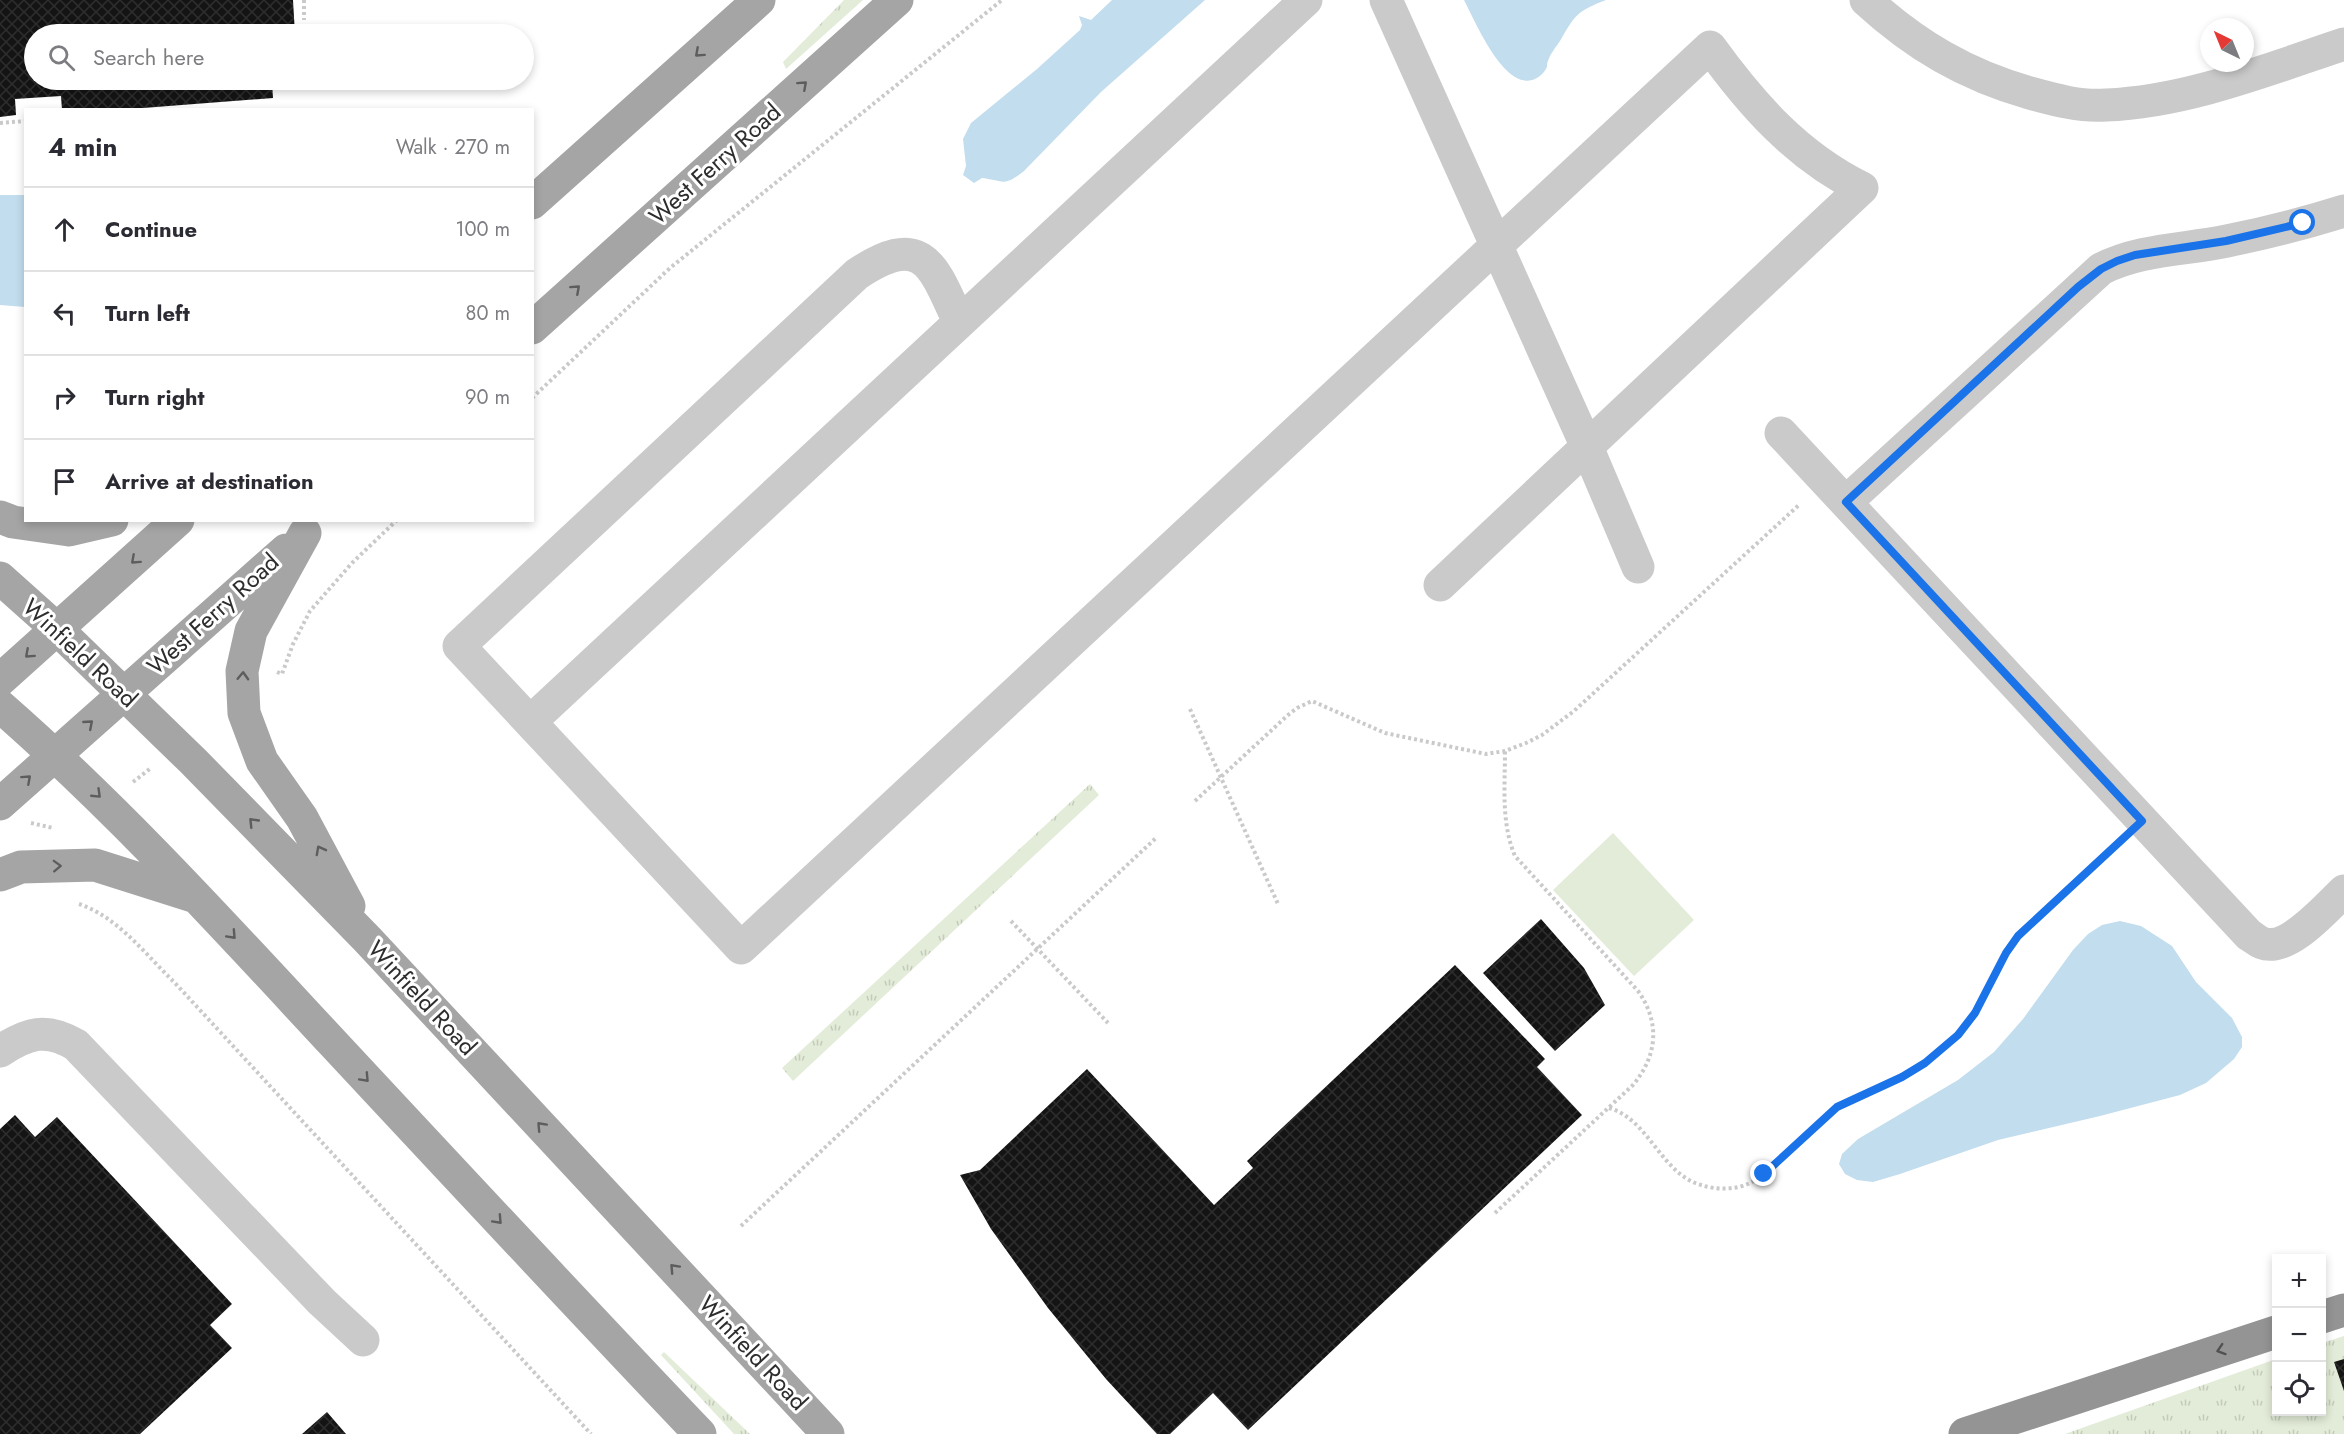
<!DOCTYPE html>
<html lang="en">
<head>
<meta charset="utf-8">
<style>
  body { margin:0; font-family:Jost,sans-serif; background:#f2f2f3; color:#2b2b33 }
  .controls { position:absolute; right:18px; bottom:18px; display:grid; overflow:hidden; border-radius:0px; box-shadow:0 3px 9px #0003 }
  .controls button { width:54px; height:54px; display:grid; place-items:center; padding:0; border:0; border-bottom:2px solid #e1e1e2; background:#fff; color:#2b2b33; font:30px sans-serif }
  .compass { position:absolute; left:2200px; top:18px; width:54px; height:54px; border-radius:50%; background:#fff; box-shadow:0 3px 9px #0003; rotate:317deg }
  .stop { position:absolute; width:18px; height:18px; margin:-14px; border:4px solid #1a73e8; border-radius:50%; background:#fff }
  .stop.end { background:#1a73e8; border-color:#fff; box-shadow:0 2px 6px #0008 }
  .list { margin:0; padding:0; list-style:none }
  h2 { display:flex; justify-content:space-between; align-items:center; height:78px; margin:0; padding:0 24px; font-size:26px }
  h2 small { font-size:20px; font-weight:400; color:#7c7c81 }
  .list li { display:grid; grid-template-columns:39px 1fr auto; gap:18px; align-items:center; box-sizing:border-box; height:84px; padding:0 24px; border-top:2px solid #e1e1e2 }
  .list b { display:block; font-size:22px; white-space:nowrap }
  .list em { font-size:20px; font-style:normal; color:#7c7c81 }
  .icon { flex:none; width:33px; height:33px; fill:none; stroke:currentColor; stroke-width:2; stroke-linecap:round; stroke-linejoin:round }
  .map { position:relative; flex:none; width:2344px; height:1434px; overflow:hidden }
  .search { position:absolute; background:#fff; box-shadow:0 3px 9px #0003; left:24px; top:24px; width:510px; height:66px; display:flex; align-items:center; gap:15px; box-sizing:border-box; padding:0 21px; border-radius:33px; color:#7c7c81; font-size:22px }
  .panel { position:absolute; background:#fff; box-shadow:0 3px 9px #0003; left:24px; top:108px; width:510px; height:414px; border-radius:0px }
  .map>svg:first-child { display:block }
</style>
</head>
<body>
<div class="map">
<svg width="2344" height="1434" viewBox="0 0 2344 1434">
  <defs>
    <pattern id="grass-tufts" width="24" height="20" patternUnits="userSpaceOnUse" patternTransform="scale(1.5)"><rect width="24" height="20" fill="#e3ecd8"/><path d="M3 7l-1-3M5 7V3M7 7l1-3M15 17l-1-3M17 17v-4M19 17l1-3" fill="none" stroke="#c3cbba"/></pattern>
    <pattern id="building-cross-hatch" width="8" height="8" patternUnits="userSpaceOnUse" patternTransform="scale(1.5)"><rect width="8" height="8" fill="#141414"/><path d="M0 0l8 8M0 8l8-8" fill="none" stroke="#2e2e2e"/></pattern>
  </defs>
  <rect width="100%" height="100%" fill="#fff"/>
  <path fill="url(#grass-tufts)" d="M 844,0 L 863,0 L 786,69 L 783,62 Z
    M 1090,784 L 1099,795 L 793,1081 L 782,1068 Z
    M 2344,1336 L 2344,1434 L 2065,1434 L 2276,1359 L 2276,1412 L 2322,1412 L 2322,1343 Z
    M 664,1352 L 750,1434 L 734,1434 L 661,1355 Z"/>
  <path fill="#e3ecd8" d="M 1613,833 L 1694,920 L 1634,976 L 1553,890 Z"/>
  <path fill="#c2ddee" d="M 1112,0 L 1205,0 L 1101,92 L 1024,171 C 1004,187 1005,181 982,178 L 974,183 L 963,175 L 966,166 L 963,139 L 971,123 L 1037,69 L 1080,30 L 1082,25 L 1079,16 L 1091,20 Z
    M 1464,0 L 1606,0 C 1577,11 1575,15 1560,41 C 1556,47 1550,54 1548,61 C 1546,66 1548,65 1546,69 C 1543,74 1537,79 1532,80 C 1503,88 1475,21 1464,0 Z
    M 0,195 L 25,195 L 25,307 L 0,305 Z
    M 2120,921 L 2141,926 L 2172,946 L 2196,982 L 2232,1018 L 2242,1037 L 2242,1047 L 2234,1059 L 2206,1083 L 2180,1095 L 2100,1116 L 1998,1140 L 1900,1174 L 1873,1182 L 1857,1180 L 1845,1174 L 1839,1164 L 1842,1154 L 1858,1139 L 1958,1080 L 1994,1052 L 2023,1019 L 2073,950 L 2088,934 L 2102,925 Z"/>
  <path fill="url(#building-cross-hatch)" d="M 0,0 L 293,0 L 295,34 L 34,34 L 34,80 L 301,80 L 301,81 L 272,83 L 273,98 L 117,110 L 62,110 L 61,96 L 15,99 L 16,115 L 0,117 Z
    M 1541,919 L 1584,968 L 1605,1005 L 1555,1051 L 1483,973 Z
    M 1455,965 L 1545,1059 L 1537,1067 L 1582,1115 L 1248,1430 L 1213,1393 L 1170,1434 L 1157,1434 L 1106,1379 L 1048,1308 L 991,1229 L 960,1175 L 980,1170 L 1087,1069 L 1214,1205 L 1253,1168 L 1247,1161 Z
    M 15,1115 L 35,1137 L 57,1117 L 232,1304 L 210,1325 L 232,1348 L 140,1434 L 0,1434 L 0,1129 Z
    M 2344,1359 L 2344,1391 L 2334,1362 Z
    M 327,1412 L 346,1434 L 302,1434 Z"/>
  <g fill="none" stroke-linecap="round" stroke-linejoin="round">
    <path stroke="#cacaca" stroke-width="4" stroke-dasharray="3 3" stroke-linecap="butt" d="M 304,0 L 304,20
      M 0,123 L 26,121
      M 532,398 L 670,268 L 1002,0
      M 277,672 L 282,674 L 293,644 L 310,611 L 352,563 L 397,520
      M 1190,709 L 1278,904
      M 133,782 L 151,768
      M 1195,801 L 1288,715 L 1297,708 L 1312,701 L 1385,733 L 1486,754 L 1505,751 L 1526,743 L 1542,735 L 1574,711 L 1800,504
      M 31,823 L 53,828
      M 79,904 C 118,917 146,955 175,983 L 591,1434
      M 1011,921 L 1108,1023
      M 1609,1108 C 1649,1119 1661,1174 1701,1185 C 1716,1190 1736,1190 1750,1183 C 1784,1166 1806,1130 1836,1108 C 1856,1094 1881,1089 1902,1078 C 1926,1065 1948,1046 1966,1026 C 1989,1000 1995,962 2018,936 L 2116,845
      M 1495,1213 L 1633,1085 C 1658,1055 1660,1022 1638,991 L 1515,856 C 1501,823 1505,787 1505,751
      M 741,1226 L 1156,838"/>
    <path stroke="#cacaca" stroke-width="33" d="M 1386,0 L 1587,447 L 1638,567
      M 1866,0 C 1915,45 1966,75 2030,93 C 2055,100 2081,107 2106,105 C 2186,102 2269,69 2344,44
      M 959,322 C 933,265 923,230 857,274 L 459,646 L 741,948 L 1710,47 C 1752,105 1797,156 1862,188 L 1440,585
      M 1781,433 L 2249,935 C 2253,937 2257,941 2262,943 C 2288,953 2327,907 2344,891
      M 1846,502 L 2101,269 C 2140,249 2184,250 2227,241 C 2267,233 2306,223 2344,211
      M 530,722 L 1306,0
      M 0,1051 C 28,1033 46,1027 76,1045 L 322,1302 L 363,1340"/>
    <path stroke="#a5a5a5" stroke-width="33" d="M 532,203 L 759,0
      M 532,328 L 897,0
      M 0,517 L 13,522 L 69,530 L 112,520
      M 305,533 L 251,631 L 242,671 L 244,713 L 262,761 L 302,818 L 349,906
      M 0,578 L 57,629 L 193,761 L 367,939 L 828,1434
      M 0,680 L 178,520
      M 0,706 C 119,810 224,926 332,1042 C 454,1173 576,1304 700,1434
      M 0,804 L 286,550
      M 0,875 L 21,867 L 95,865 L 196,897"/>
    <path stroke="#949494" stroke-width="33" d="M 2322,1317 L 2344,1310
      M 1965,1434 L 2276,1332"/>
  </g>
  <defs><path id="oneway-chevron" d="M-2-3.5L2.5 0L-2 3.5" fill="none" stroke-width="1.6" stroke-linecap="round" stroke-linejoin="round" transform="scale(1.5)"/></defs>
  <g stroke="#5d5d5d">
    <use href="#oneway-chevron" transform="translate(699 53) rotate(138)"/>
    <use href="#oneway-chevron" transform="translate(803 85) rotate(-42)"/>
    <use href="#oneway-chevron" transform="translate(576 289) rotate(-42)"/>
    <use href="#oneway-chevron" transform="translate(135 560) rotate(138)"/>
    <use href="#oneway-chevron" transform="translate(29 654) rotate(138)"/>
    <use href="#oneway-chevron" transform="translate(243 676) rotate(-88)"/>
    <use href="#oneway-chevron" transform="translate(89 724) rotate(-41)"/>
    <use href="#oneway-chevron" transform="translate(27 779) rotate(-42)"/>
    <use href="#oneway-chevron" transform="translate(97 794) rotate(44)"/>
    <use href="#oneway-chevron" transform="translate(253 822) rotate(-134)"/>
    <use href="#oneway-chevron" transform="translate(320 850) rotate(-118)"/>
    <use href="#oneway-chevron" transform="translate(57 866) rotate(-2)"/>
    <use href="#oneway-chevron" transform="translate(232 935) rotate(47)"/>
    <use href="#oneway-chevron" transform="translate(365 1078) rotate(47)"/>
    <use href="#oneway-chevron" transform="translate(541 1126) rotate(-133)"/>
    <use href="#oneway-chevron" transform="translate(498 1220) rotate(47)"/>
    <use href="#oneway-chevron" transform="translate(674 1268) rotate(-133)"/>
  </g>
  <use stroke="#515151" href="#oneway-chevron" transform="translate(2221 1350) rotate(162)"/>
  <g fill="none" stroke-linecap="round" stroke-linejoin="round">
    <path stroke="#1a73e8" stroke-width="8" d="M 1764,1174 L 1837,1107 L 1902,1077 L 1925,1063 L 1958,1035 L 1975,1013 L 2006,953 L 2018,936 L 2142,821 L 1846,502 L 2078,287 L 2101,269 L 2117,261 L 2135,255 L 2226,241 L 2303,223"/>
  </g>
  <g text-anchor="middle" stroke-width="6" stroke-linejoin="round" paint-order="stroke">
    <g font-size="24" fill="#2d2d2d" stroke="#fff">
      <text transform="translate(715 164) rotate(-42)" y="8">West Ferry Road</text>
      <text transform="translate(213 614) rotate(-42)" y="8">West Ferry Road</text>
      <text transform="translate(80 653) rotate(43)" y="8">Winfield Road</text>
      <text transform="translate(422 998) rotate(47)" y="8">Winfield Road</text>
      <text transform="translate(753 1353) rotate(47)" y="8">Winfield Road</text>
    </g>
  </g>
</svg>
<div class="controls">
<button>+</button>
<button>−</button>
<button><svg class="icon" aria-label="locate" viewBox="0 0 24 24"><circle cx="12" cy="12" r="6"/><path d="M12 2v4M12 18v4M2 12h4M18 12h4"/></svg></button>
</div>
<svg class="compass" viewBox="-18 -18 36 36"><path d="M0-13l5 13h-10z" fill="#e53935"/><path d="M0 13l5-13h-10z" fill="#7c7c81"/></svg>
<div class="stop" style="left:2303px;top:223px"></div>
<div class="stop end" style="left:1764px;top:1174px"></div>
<div class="search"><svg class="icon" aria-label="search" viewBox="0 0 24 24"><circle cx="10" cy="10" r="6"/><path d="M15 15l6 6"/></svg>Search here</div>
<section class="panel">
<h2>4 min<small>Walk · 270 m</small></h2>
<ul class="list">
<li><svg class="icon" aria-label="ahead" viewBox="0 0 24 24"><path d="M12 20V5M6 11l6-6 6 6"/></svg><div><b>Continue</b></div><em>100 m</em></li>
<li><svg class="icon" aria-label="left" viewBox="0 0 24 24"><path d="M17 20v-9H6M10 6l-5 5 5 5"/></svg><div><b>Turn left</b></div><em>80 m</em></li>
<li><svg class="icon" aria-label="right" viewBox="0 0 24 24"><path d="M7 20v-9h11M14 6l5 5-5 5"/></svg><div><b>Turn right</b></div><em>90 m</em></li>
<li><svg class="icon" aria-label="arrive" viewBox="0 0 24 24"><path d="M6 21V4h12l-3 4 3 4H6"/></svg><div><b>Arrive at destination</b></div></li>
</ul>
</section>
</div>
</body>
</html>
